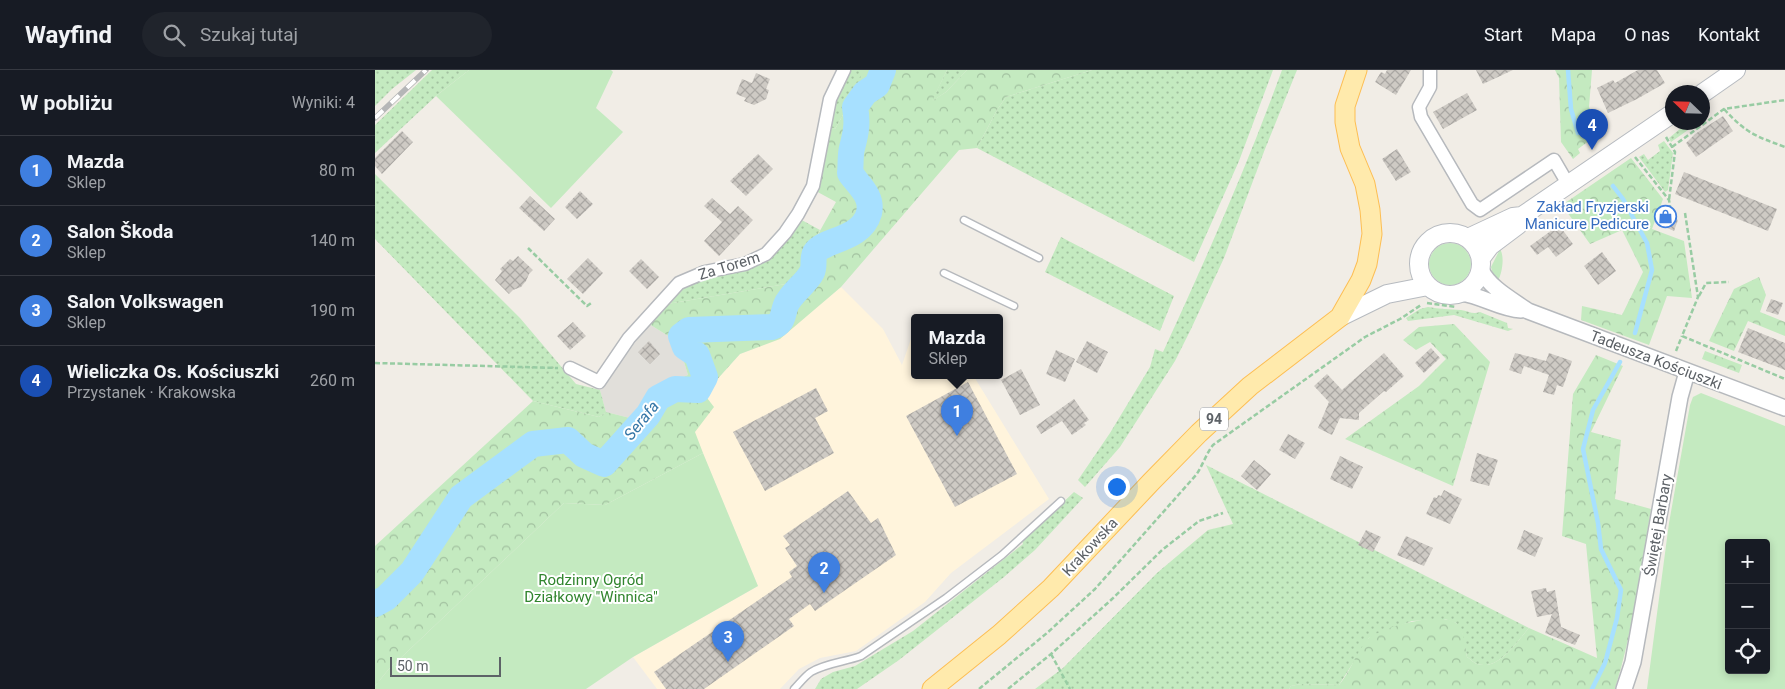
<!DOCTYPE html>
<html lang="pl">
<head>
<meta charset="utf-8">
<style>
  body { margin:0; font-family:Roboto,sans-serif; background:#20242c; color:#f1f3f6 }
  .controls { position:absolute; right:15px; bottom:15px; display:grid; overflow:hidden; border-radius:5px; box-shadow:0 2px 8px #0003 }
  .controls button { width:45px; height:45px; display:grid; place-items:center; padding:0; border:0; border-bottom:1px solid #363941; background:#171b24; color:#f1f3f6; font:25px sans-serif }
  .compass { position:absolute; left:1290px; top:15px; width:45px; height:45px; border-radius:50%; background:#171b24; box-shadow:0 2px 8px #0003; rotate:293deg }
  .scale { position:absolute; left:15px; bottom:12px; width:111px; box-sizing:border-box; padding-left:5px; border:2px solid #5d6267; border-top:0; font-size:14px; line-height:18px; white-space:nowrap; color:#5d6267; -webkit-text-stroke:4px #fff; paint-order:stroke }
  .you { position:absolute; left:741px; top:416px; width:18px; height:18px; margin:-12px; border:4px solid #fff; border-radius:50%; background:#1a73e8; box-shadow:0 0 0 8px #1a73e833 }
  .badge { display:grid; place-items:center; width:32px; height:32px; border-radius:50%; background:#f72527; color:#fff; font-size:16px; font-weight:700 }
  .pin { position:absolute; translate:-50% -41px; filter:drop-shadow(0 1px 2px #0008) }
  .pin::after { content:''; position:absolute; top:26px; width:18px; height:15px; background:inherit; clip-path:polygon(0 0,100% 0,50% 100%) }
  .popup { position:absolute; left:536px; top:244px; width:92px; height:65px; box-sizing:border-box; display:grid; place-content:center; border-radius:5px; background:#171b24; filter:drop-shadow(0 1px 4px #0005); font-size:16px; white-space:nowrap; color:#9ea1a6 }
  .popup b { font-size:19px; color:#f1f3f6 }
  .popup::after { content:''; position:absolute; left:50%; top:100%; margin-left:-10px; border:10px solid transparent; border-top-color:#171b24 }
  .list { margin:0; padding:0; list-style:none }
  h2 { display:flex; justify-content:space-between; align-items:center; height:65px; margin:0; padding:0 20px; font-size:21px }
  h2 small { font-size:16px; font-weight:400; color:#9ea1a6 }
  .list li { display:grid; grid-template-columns:32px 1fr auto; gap:15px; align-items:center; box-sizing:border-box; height:70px; padding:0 20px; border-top:1px solid #363941 }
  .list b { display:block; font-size:19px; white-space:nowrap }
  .list p { margin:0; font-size:16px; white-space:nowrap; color:#9ea1a6 }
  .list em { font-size:16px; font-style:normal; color:#9ea1a6 }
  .icon { flex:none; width:28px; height:28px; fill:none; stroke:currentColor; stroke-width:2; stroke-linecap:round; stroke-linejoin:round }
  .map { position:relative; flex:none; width:1410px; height:619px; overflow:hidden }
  header { display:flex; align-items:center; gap:30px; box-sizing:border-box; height:70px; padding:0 25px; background:#171b24; border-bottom:1px solid #363941 }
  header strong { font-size:24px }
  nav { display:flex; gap:28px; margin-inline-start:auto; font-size:18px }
  .search { width:350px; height:45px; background:#20242c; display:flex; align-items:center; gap:12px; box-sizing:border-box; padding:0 18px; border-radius:28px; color:#9ea1a6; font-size:19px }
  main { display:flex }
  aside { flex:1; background:#171b24 }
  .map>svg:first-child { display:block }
</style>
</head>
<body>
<header>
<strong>Wayfind</strong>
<div class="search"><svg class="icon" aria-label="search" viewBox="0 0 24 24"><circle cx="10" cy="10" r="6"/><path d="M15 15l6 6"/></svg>Szukaj tutaj</div>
<nav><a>Start</a><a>Mapa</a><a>O nas</a><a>Kontakt</a></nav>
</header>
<main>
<aside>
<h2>W pobliżu<small>Wyniki: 4</small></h2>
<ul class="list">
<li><span class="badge" style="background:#3f7fe0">1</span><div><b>Mazda</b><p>Sklep</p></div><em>80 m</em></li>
<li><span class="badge" style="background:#3f7fe0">2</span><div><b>Salon Škoda</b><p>Sklep</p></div><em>140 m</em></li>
<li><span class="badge" style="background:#3f7fe0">3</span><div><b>Salon Volkswagen</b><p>Sklep</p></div><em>190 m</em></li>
<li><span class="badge" style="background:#1a4fb4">4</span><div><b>Wieliczka Os. Kościuszki</b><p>Przystanek · Krakowska</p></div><em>260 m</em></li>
</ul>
</aside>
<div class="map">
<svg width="1410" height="619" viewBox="0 0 1410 619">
  <defs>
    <pattern id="grass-dots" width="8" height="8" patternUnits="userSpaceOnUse" patternTransform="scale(1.25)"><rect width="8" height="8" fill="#c4eac0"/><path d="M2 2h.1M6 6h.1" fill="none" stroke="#a2c1a0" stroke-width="1.8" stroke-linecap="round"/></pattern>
    <pattern id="forest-crowns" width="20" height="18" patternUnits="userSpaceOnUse" patternTransform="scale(1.25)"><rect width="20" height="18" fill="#c4eac0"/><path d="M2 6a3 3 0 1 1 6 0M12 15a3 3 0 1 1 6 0" fill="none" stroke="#a2c1a0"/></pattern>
    <pattern id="building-cross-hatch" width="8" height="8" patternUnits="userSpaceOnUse" patternTransform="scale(1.25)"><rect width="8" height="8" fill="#cecac4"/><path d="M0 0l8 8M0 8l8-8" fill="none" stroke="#aaa7a3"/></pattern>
  </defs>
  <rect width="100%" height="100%" fill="#f1ede6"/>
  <path fill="#fff4dc" d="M 466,217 L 508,259 L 527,295 L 539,260 L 540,305 L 598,305 L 674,429 L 576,503 L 550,532 L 481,581 L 445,588 L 424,599 L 405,619 L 282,619 L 258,587 L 383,516 L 319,362 L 338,337 L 329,324 L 365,284 L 405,268 Z"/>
  <path fill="#e1dfda" d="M 274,254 L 303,272 L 313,305 L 283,317 L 259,349 L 231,342 L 225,320 Z"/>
  <path fill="url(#grass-dots)" d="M 0,0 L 41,0 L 17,19 L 0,36 Z
    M 57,0 L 94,0 L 61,26 L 0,83 L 0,55 Z
    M 475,0 L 493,0 L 460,59 L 453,56 L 459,30 Z
    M 572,0 L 592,0 L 571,22 L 556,32 Z
    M 717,0 L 898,0 L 864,91 L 819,192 L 602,78 L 622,40 L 631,27 Z
    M 907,0 L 922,0 L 890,79 L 849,188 L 816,259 L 800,291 L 745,377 L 710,417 L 703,410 L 735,363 L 775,297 L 780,279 L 788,282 C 831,189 872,96 907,0 Z
    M 1311,54 L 1314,58 L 1313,60 L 1296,72 L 1294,68 Z
    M 1289,71 L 1298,83 L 1293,120 L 1290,122 L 1264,87 L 1269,84 L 1273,90 L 1285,81 L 1283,75 Z
    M 0,104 L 145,248 L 201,314 L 225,320 L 231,342 L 224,347 L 158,331 L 0,169 Z
    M 423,148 L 445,160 L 432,184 L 431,198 L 411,214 L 292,234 L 305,218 L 331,207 L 377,196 Z
    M 686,167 L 799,226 L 785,261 L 670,202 Z
    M 1053,237 C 1064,239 1075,239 1086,240 C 1093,241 1098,245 1105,242 L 1132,253 L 1133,258 L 1138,259 L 1133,261 L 1079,245 L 1033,251 L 1031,248 L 1045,239 Z
    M 831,395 L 1154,558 C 1141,572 1124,601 1102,594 C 1099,593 1095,589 1092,587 L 1087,563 L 1081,553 L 1070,549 L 1037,551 L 994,568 L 964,615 L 926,614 L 916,616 L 914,619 L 660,619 L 688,598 L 782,503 L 833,460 L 858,454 Z
    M 699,422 L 708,428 L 660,480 L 629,507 L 524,590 L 482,619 L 440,619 L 446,609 L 458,602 L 480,596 L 538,561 L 648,474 L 647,471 Z"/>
  <path fill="url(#forest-crowns)" d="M 490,0 L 572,0 L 557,31 L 571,22 L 592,0 L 717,0 L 631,27 L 622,40 L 602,78 L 584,80 L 466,217 L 405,269 L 365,284 L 329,324 L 339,337 L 320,362 L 328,383 L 230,435 L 189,433 L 13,600 L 0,616 L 0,476 L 158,331 L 224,347 L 231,342 L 259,349 L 283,317 L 313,305 L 303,272 L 274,254 L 292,234 L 411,214 L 431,198 L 432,184 L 461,132 L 439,120 L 453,56 L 460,59 L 486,13 L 484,8 Z
    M 1180,0 L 1217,0 L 1214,37 L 1227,68 L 1224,69 L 1222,65 L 1203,79 L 1205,83 L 1198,89 L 1186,72 L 1184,8 Z
    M 1256,88 L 1288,129 L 1277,159 L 1309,171 L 1317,228 L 1292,226 L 1274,275 L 1206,250 L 1207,236 L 1247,245 L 1268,202 L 1247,160 L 1215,174 L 1187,135 Z
    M 1384,207 L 1391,225 L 1385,242 L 1410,252 L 1410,266 L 1373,251 L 1359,281 L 1334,271 L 1359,219 Z
    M 1079,254 L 1115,292 L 1078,416 L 970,369 L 1044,316 L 1071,289 L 1055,272 L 1041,280 L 1028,270 L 1044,257 Z
    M 1330,281 L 1367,295 L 1364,303 L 1327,289 Z
    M 1221,285 L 1248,296 L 1216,362 L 1246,370 L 1240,429 L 1276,439 C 1266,499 1258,561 1240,619 L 914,619 L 916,616 L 926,614 L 964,615 C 976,601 981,582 993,569 C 1006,557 1068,540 1082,554 C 1090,562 1090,577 1092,587 C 1095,589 1099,593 1102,594 C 1124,601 1141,572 1154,558 L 1222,588 L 1211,474 L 1187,466 L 1198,324 Z"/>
  <path fill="#c4eac0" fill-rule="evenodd" d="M 94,0 L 236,0 L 238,2 L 221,38 L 248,62 L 176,138 L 61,26 Z
    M1054 194a21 21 0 1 1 42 0a21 21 0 1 1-42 0Z
    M 1125,179 C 1130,187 1127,203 1123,211 L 1119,208 L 1116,197 Z
    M 1326,323 L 1410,356 L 1410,619 L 1272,619 L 1294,453 L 1315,335 L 1318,327 ZM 1354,473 L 1391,473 L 1391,600 L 1354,600 Z
    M 328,383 L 383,516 L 258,587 L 211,619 L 0,619 L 0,616 L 13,600 L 189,433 L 230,435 Z"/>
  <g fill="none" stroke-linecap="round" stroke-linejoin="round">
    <path stroke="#a7e0ff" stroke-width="4.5" d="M 1193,0 L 1196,39 L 1203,63
      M 1238,116 L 1248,129 L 1272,173 L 1277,200 L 1260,263
      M 1217,619 L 1230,593 L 1242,548 L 1246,520 L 1226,479 L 1223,453 L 1208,379 L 1218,340 L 1245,292"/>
    <path stroke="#a7e0ff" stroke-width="26" d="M 0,534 L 11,528 L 37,502 L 86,427 L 158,374 L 193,370 L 209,385 L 229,394 L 273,345 L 283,328 L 300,319 L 323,320 L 330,307 L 322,285 L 310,277 L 306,266 L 314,260 L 397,257 C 409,253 407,245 411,235 C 416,223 431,214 437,202 C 440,196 437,189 440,183 C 448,169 486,171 494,143 C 498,126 484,116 475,103 C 476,95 475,85 477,78 C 481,63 483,53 480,37 L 490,23 L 502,15 L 508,0"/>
  </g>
  <path fill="url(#building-cross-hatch)" d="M 1012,0 L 1036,0 L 1021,25 L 1000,12 L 1006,2 L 1010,4 Z
    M 1101,0 L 1138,0 L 1108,14 Z
    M 1263,0 L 1282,0 L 1290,13 L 1262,29 L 1233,43 L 1222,18 L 1238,10 L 1240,13 Z
    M 381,3 L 395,9 L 391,19 L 394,20 L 391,29 L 379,35 L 369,31 L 371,28 L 361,24 L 367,9 L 377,13 Z
    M 1092,23 L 1102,40 L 1068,59 L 1058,42 Z
    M 1348,46 L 1358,61 L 1321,87 L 1311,73 L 1320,64 Z
    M 27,61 L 38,72 L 7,104 L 0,96 L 0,88 Z
    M 1022,79 L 1036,102 L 1021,111 L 1007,89 Z
    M 383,84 L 398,99 L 371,126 L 355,111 Z
    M 1309,102 L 1402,139 L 1393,161 L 1300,124 Z
    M 205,121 L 218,134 L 202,149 L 190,137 Z
    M 155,126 L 180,149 L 169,161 L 144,138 Z
    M 337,128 L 355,144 L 363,136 L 378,150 L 344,186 L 329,171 L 347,152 L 329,136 Z
    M 1289,141 L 1302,147 L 1301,149 L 1303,150 L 1299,161 L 1283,154 Z
    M 1184,155 L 1198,174 L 1181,187 L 1173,177 L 1162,185 L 1155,176 Z
    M 1227,182 L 1241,201 L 1223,215 L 1209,196 Z
    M 143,186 L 158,200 L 154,204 L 151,211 L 146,217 L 138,220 L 134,224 L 120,210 L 125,204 L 127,201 L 125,199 L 135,189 L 138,191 Z
    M 213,188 L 228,203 L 208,224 L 192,209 Z
    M 266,189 L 284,207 L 272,219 L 254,201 Z
    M 1396,229 L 1408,233 L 1403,245 L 1391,241 Z
    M 198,252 L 211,266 L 195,280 L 182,266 Z
    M 1373,258 L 1410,273 L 1410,300 L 1363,282 Z
    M 274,271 L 285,284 L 275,294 L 263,282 Z
    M 712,271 L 733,282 L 722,303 L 701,292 Z
    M 1056,278 L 1065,288 L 1049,303 L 1040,293 Z
    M 681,280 L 700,289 L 690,312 L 671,304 Z
    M 1009,283 L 1029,306 L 1011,322 L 1009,321 L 984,343 L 984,350 L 965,348 L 957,365 L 943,358 L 954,332 L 939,316 L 952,304 L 967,320 Z
    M 1140,283 L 1171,291 L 1174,283 L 1197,291 L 1188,317 L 1182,315 L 1179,325 L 1168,322 L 1174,305 L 1149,296 L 1146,304 L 1134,300 Z
    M 646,299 L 665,335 L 645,345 L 626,310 Z
    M 593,312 L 642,404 L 580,437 L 531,346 Z
    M 441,318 L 453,341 L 440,348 L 459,383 L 390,421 L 358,362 Z
    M 699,329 L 714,350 L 709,353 L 711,355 L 697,365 L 687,351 L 666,364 L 661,356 Z
    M 913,364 L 930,373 L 920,389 L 904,380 Z
    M 1102,383 L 1123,390 L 1114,416 L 1095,411 Z
    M 965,386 L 988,397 L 977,419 L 955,409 Z
    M 879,390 L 896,404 L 882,420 L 866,406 Z
    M 1069,420 L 1087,429 L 1075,454 L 1051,444 L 1059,427 L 1062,428 L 1063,425 L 1066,426 Z
    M 473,421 L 496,453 L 503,448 L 521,485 L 440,541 L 435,534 L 414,549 L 419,556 L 329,619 L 291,619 L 279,602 L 417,507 L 414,502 L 422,496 L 410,478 L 415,475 L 408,466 Z
    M 991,460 L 1006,467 L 998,482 L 983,475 Z
    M 1149,460 L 1168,468 L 1160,487 L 1142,479 Z
    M 1031,466 L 1058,478 L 1049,496 L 1022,485 Z
    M 1171,518 L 1172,522 L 1180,520 L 1186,557 L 1205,565 L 1200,575 L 1170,563 L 1177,544 L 1162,547 L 1156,521 Z"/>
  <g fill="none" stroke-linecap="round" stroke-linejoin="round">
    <defs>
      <path id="service" d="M 589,150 L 664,188
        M 569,203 L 639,236
        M 419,619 C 424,614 430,606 436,602 C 451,593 470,592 486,586 L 571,528 L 627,485 L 686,431"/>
      <path id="minor" d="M 1055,0 L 1055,17 L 1044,37 L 1046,47 L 1097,134 L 1105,140 L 1179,90 L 1193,114
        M 195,298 L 224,312 L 254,268 L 304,213 L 330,202 L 370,194 L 391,184 L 410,163 L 423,144 L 438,116 L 455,29 L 469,0"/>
      <path id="tertiary" d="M 1106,200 C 1115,218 1136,229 1153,241 L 1410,338
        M 1087,223 C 1107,226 1126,239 1146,240
        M 1249,619 L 1258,592 L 1305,327 L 1312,302"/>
      <path id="secondary" d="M 1328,23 L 1361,0
        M1044 194a31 31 0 1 1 62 0a31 31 0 1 1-62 0Z
        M 1093,168 L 1138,147 L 1147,146 L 1298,43
        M 1106,188 L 1115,176 L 1143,155 L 1146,148
        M 965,247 L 1012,224 L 1053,216"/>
      <path id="primary" d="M 557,619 L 624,565 L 676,518 L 776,412 L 824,363 L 875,316 L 965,247 L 986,210 L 992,194 L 997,164 L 995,140 L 990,114 L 975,78 L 970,52 L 970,36 L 982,0"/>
    </defs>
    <use href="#service" stroke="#b6b9bd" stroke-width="9"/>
    <use href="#minor" stroke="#b6b9bd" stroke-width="15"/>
    <use href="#tertiary" stroke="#b6b9bd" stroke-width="18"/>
    <use href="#secondary" stroke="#b7bbc0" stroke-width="20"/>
    <use href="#primary" stroke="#fdbe53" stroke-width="21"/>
    <path stroke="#98cca3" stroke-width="2.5" stroke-dasharray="5 2.5" stroke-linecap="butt" d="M 1349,39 C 1371,63 1380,66 1410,77
      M 1318,52 L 1322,59
      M 1291,67 L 1300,82 L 1294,130
      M 1297,77 L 1349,39 L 1410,30
      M 1260,87 L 1294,130 L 1295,136
      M 1310,143 L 1323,227 L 1307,266 L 1410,309
      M 153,178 L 212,236 L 216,233
      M 1324,226 L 1331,213 L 1354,212
      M 1052,233 L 1081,237
      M 1301,281 L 1307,266
      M 0,293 L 183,298
      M 676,584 L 695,619
      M 604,619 L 672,563 L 720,519 L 821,405 C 828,395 831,384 838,375 L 990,267 L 1025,249 L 1046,235
      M 633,619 L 676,584 L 736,530 L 787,480 L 824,451 L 848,443"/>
    <use href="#service" stroke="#fff" stroke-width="6"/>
    <use href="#minor" stroke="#fff" stroke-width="12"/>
    <use href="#tertiary" stroke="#fff" stroke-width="15"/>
    <use href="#secondary" stroke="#fff" stroke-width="18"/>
    <use href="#primary" stroke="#ffeaac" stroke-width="19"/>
    <defs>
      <path id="rail" d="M 0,48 L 51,0"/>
    </defs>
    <use href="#rail" stroke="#b5b6b7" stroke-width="5.5"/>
    <use href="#rail" stroke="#fff" stroke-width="4" stroke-dasharray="11" stroke-linecap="butt"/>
  </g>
  <defs>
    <symbol id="shop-ring" viewBox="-11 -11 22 22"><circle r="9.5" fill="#fff" stroke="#3f7fe0" stroke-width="1.5"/><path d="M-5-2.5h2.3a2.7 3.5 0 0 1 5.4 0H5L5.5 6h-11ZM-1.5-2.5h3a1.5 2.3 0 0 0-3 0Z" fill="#3f7fe0"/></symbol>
  </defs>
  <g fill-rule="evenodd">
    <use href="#shop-ring" x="1278" y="134" width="25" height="25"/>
  </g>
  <g text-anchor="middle" stroke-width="4" stroke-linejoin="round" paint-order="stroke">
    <rect fill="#fff" stroke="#8e9195" stroke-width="1" x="825" y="337.5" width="28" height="23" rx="4"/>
    <g font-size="14" font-weight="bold" fill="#5d6267">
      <text x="839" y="354">94</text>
    </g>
    <g font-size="15" fill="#366cbe" stroke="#fff" text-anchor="end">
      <text x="1274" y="142">Zakład Fryzjerski<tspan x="1274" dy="17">Manicure Pedicure</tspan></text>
    </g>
    <g font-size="15" fill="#5d6267" stroke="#fff">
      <text transform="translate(354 196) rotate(-17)" y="5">Za Torem</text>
      <text transform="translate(1281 290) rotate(21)" y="5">Tadeusza Kościuszki</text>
      <text transform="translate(1283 455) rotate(-80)" y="5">Świętej Barbary</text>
      <text transform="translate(715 477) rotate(-47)" y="5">Krakowska</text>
    </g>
    <g font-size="15" fill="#31852e" stroke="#fff">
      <text x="216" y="515">Rodzinny Ogród<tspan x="216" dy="17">Działkowy "Winnica"</tspan></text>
    </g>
    <g font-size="16" font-style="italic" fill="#3677a7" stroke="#fff">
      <text transform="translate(266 350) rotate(-51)" y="6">Serafa</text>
    </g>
  </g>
</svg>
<div class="controls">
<button>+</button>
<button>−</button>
<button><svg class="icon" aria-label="locate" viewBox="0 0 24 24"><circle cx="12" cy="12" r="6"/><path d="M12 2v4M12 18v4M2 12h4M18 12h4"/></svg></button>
</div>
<svg class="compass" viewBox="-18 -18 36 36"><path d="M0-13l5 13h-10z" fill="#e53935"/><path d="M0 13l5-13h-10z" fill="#9ea1a6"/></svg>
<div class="scale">50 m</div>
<div class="you"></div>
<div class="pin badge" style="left:582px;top:366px;background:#3f7fe0">1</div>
<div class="popup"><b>Mazda</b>Sklep</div>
<div class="pin badge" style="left:449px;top:523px;background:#3f7fe0">2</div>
<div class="pin badge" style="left:353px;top:592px;background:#3f7fe0">3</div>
<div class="pin badge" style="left:1217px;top:80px;background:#1a4fb4">4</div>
</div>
</main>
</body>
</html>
